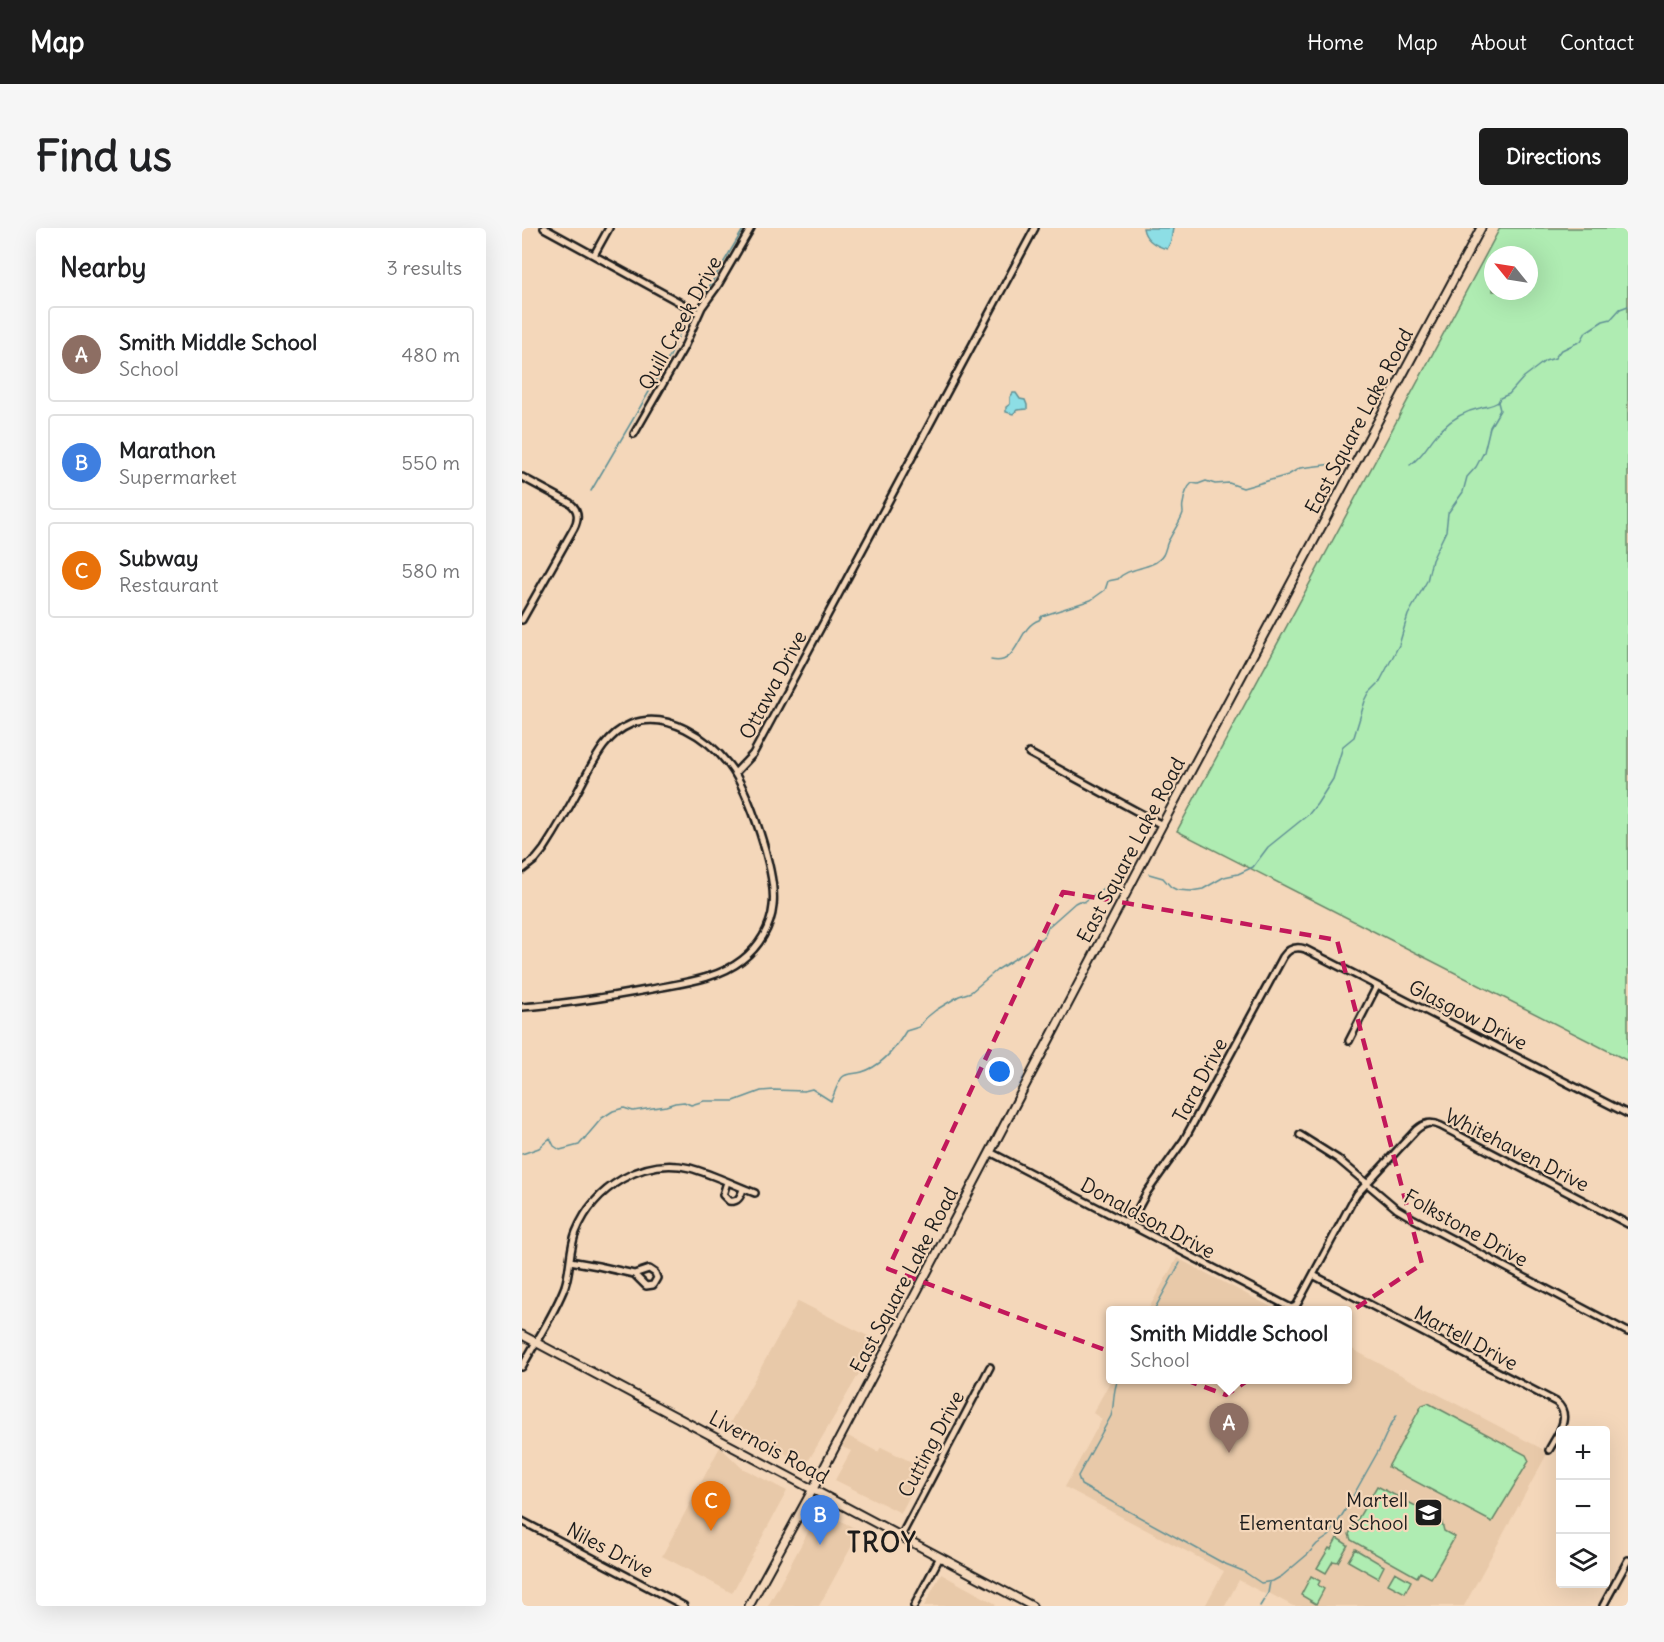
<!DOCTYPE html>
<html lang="en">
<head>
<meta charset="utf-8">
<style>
  body { margin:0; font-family:Delius,sans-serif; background:#f6f6f6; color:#202124 }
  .controls { position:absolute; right:18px; bottom:18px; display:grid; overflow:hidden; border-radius:6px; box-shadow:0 6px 24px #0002 }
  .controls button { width:54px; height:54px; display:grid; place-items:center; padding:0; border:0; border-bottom:2px solid #e0e0e0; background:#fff; color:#202124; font:30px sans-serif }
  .compass { position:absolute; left:962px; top:18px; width:54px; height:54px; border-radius:50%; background:#fff; box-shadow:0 6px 24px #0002; rotate:300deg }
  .you { position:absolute; left:478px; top:844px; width:21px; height:21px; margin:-15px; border:4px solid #fff; border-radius:50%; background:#1a73e8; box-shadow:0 0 0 9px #1a73e833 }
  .badge { display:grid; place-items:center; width:39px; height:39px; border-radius:50%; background:#1c1c1c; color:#fff; font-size:20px; font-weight:700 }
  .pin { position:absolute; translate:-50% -50px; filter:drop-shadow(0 2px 3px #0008) }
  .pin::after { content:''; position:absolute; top:32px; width:21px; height:18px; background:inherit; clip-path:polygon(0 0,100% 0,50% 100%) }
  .popup { position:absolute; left:584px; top:1078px; width:246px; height:78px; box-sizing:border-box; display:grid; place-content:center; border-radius:6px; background:#fff; filter:drop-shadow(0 2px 4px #0005); font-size:20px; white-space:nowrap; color:#757577 }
  .popup b { font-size:22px; color:#202124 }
  .popup::after { content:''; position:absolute; left:50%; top:100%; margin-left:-12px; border:12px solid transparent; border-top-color:#fff }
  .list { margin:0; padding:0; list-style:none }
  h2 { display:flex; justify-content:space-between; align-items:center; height:78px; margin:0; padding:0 24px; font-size:26px }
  h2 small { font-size:20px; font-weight:400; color:#757577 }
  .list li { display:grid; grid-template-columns:39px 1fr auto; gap:18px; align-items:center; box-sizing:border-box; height:96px; margin:0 12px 12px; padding:0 12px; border:2px solid #e0e0e0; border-radius:6px }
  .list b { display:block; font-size:22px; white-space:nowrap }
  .list p { margin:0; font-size:20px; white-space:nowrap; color:#757577 }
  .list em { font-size:20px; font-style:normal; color:#757577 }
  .icon { flex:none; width:33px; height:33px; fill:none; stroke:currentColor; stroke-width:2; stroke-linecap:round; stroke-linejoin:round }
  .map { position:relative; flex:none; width:1106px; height:1378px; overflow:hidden; border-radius:6px }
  header { display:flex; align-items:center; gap:36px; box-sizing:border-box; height:84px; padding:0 30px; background:#1c1c1c; color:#fff }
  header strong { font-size:28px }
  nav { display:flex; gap:33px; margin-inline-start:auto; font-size:21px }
  .intro { display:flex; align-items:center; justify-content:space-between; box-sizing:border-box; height:144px; padding:0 36px }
  h1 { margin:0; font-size:42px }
  .button { padding:15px 27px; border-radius:6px; background:#1c1c1c; color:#fff; font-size:21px; font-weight:700 }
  main { display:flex; gap:36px; padding:0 36px }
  aside { flex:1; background:#fff; border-radius:6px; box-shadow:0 6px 24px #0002 }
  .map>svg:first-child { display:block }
</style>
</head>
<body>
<header>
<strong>Map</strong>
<nav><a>Home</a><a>Map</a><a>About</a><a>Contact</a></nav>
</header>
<div class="intro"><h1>Find us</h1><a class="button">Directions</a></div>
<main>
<aside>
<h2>Nearby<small>3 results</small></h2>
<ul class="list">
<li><span class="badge" style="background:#8d6e63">A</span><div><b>Smith Middle School</b><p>School</p></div><em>480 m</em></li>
<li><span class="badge" style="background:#3f7fe0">B</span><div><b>Marathon</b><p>Supermarket</p></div><em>550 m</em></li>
<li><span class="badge" style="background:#e8710a">C</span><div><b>Subway</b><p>Restaurant</p></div><em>580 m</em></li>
</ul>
</aside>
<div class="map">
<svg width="1106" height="1378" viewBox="0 0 1106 1378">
  <rect width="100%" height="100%" fill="#f4d7ba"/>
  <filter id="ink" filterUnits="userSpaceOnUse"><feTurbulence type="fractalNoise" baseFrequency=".0167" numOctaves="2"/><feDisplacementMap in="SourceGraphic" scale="12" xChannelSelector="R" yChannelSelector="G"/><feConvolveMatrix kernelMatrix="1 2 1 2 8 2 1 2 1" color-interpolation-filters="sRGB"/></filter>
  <g filter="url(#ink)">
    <path fill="#e8c9a9" d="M 655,1030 L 755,1082 L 626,1082 Z
      M 276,1073 L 356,1113 L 284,1237 L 208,1195 Z
      M 826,1119 L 1026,1224 L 942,1378 L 771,1378 L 745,1364 L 743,1366 L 717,1352 L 703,1378 L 683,1378 L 702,1343 L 543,1259 L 580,1191 L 571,1185 L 589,1152 L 825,1152 Z
      M 326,1208 L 356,1224 L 359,1219 L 402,1240 L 379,1285 L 313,1252 L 329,1223 L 320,1219 Z
      M 198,1219 L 220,1240 L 265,1263 L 210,1365 L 140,1328 Z
      M 298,1282 L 338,1303 L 297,1378 L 246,1378 Z
      M 419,1346 L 474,1376 L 473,1378 L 402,1378 Z"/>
    <path fill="#afecb2" stroke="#668467" stroke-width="1.5" fill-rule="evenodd" d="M 978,0 L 1103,0 L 1106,2 L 1106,833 L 655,603 ZM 971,27 L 1007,27 L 1007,63 L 971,63 Z
      M 906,1175 L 1004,1227 L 1007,1233 L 970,1294 L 866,1239 L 900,1177 Z
      M 855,1258 L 919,1291 L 922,1303 L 933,1309 L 909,1350 L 898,1344 L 895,1349 L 829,1312 L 827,1306 Z
      M 815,1310 L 826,1317 L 816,1334 L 811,1333 L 804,1345 L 795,1340 L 807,1320 L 809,1321 Z
      M 833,1321 L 862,1338 L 856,1350 L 826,1333 Z
      M 873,1344 L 889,1353 L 883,1365 L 866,1356 Z
      M 789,1348 L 798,1353 L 796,1357 L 802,1361 L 794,1376 L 779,1367 Z"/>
    <path fill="#8ddee5" stroke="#609095" stroke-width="1.5" d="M 621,0 L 651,0 L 649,13 L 645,21 C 634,18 623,12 621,0 Z
      M 491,165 L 494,165 L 498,171 L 503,172 L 505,177 L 505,181 L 495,182 L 491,186 L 484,184 L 484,179 L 488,176 L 488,169 Z"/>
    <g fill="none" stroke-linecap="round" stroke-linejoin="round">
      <path stroke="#609095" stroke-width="1.5" d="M 177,68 L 184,64 L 222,0
        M 888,237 C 904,226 907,212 920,201 C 930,191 944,183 958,180 C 964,178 970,178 976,174 L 978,170 L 987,166 L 1002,149 L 1023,133 L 1033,130 L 1038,123 L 1044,120 L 1059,113 L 1064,104 L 1081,93 L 1089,91 L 1098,81 L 1106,78
        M 69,263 L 148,128 L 162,95
        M 469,432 C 497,439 495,399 517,392 L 520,388 L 569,372 L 583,362 L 586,353 L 596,351 C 607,338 632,342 641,327 C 644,322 644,315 648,310 C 652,302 658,294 661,285 C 661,282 660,279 661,276 C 662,269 664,260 670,255 L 676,256 L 684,253 L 693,256 L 707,255 L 721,260 L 766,247 L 778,240 L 811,236
        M 627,646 L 641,650 L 649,659 L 655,662 L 669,663 L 681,661 L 702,649 L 716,646 L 731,639 L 746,619 L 787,586 L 795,576 L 811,551 L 821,518 L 832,509 L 843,473 L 847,465 L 857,455 L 877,417 L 886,387 L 905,353 L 910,332 L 924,303 L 926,285 L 941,264 L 945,249 L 954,239 L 962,224 L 968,199 L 978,182 L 976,174
        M 0,926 L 17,920 L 28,910 L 32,918 L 38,922 L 57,917 L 80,890 L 91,883 L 98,881 L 102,880 L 111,883 L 144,878 L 153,875 L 162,874 L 169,877 L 182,873 L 212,873 L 239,863 L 252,862 L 282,863 L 290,861 L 309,873 C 312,867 317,850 322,848 C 326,845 334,846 340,844 C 360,838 374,820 384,803 L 397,799 L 404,790 L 414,782 L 437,768 L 449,764 L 475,742 L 505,723 L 516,712 L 522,709 L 526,699 L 553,675 L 557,673 L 562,674 L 584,658 L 600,652
        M 632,1082 L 658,1035
        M 596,1152 C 590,1164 593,1176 589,1188 L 556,1248 L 559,1257 L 701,1335 L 721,1343 L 739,1355 L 751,1353 L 760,1348 L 786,1326 L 795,1316 L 807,1308 L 822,1284 L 858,1220 L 867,1200 L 875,1187
        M 738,1378 L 746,1365 L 748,1354"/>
      <defs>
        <path id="street" d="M 22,0 L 177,85
          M 72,27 L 87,0
          M 112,206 L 162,119 L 180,79 L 196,57 L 229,0
          M 0,249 L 48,275 C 57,282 57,290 52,300 L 0,392
          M 507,525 L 640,597
          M 213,545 L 231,526 L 513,0
          M 0,642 L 14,631 L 22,621 C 35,601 47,580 58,559 C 71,535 82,507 109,496 C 145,482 186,510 207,537 C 227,562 255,646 251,678 C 249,699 237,719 220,732 C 196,751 160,755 130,761 C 87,769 44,776 0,779
          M 827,813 L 855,758
          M 778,907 L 816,931 L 875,981 L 892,991 L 1106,1104
          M 468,924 L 769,1080 L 774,1078 L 777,1073 L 830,974 L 835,966 L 894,902 C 902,895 909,893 919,898 L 1106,996
          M 205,954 L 201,967 L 207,973 C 216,975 219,968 221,961
          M 607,997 L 625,964 L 662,912 L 761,729 C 767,720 774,718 783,721 L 1106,886
          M 48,1033 L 76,1038 L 112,1046 L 124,1058 L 131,1057 L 135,1050 L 133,1045 L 127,1041 L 112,1046
          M 791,1047 L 1034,1174 C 1051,1188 1035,1207 1027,1222
          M 0,1139 C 14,1113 33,1085 43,1058 C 49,1040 47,1021 54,1004 C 72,959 121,929 168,940 C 190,946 212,957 233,965
          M 0,1293 L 162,1378
          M 379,1308 L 468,1139
          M 392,1378 L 418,1329
          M 1081,1378 L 1106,1332"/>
        <path id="secondary" d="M 0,1107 L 510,1378
          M 227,1378 L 291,1261 L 640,597 L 959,0"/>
      </defs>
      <use href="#street" stroke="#1c1c1c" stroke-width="10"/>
      <use href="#secondary" stroke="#1c1c1c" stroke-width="11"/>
      <use href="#street" stroke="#f4d7ba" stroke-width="5"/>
      <use href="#secondary" stroke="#f4d7ba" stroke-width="7"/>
    </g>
  </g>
  <path fill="none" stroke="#c2185b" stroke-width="4.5" stroke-dasharray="12 8" stroke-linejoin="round" d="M 541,664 L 815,712 L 900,1036 L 704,1167 L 366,1041 Z"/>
  <defs>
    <symbol id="school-square" viewBox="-11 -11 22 22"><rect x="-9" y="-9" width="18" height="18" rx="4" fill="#1c1c1c" stroke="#f4d7ba"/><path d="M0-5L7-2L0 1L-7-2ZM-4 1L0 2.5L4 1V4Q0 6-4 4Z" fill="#fff"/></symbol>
  </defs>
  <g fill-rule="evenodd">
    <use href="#school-square" x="890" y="1268" width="33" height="33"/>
  </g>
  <g text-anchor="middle" stroke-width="4.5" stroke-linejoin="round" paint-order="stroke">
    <g font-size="20" fill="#1c1c1c" stroke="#f4d7ba">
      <text transform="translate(158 95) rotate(-61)" y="7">Quill Creek Drive</text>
      <text transform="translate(837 193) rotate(-62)" y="7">East Square Lake Road</text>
      <text transform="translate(251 457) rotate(-62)" y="7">Ottawa Drive</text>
      <text transform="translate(609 622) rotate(-62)" y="7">East Square Lake Road</text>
      <text transform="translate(946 787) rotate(27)" y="7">Glasgow Drive</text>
      <text transform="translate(678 852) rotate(-62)" y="7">Tara Drive</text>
      <text transform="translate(995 922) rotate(27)" y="7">Whitehaven Drive</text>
      <text transform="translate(626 990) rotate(28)" y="7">Donaldson Drive</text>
      <text transform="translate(944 1000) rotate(29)" y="7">Folkstone Drive</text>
      <text transform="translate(382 1052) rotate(-62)" y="7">East Square Lake Road</text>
      <text transform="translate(944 1110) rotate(28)" y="7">Martell Drive</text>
      <text transform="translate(409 1216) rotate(-62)" y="7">Cutting Drive</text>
      <text transform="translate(247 1219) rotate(28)" y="7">Livernois Road</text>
      <text transform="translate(88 1322) rotate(28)" y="7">Niles Drive</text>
    </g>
    <g font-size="20" fill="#1c1c1c" stroke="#f4d7ba" text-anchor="end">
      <text x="886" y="1279">Martell<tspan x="886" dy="23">Elementary School</tspan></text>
    </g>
    <g font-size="26" font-weight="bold" letter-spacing="1.5" fill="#1c1c1c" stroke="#f4d7ba">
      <text x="360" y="1324">TROY</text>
    </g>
  </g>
</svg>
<div class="controls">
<button>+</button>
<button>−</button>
<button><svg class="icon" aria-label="layers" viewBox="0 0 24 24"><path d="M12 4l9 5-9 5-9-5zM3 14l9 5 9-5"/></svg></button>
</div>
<svg class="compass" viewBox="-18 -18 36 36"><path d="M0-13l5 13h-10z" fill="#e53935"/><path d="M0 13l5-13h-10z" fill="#757577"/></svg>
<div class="you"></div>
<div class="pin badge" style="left:707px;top:1225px;background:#8d6e63">A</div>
<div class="popup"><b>Smith Middle School</b>School</div>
<div class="pin badge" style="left:298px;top:1317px;background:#3f7fe0">B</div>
<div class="pin badge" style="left:189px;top:1303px;background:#e8710a">C</div>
</div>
</main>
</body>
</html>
